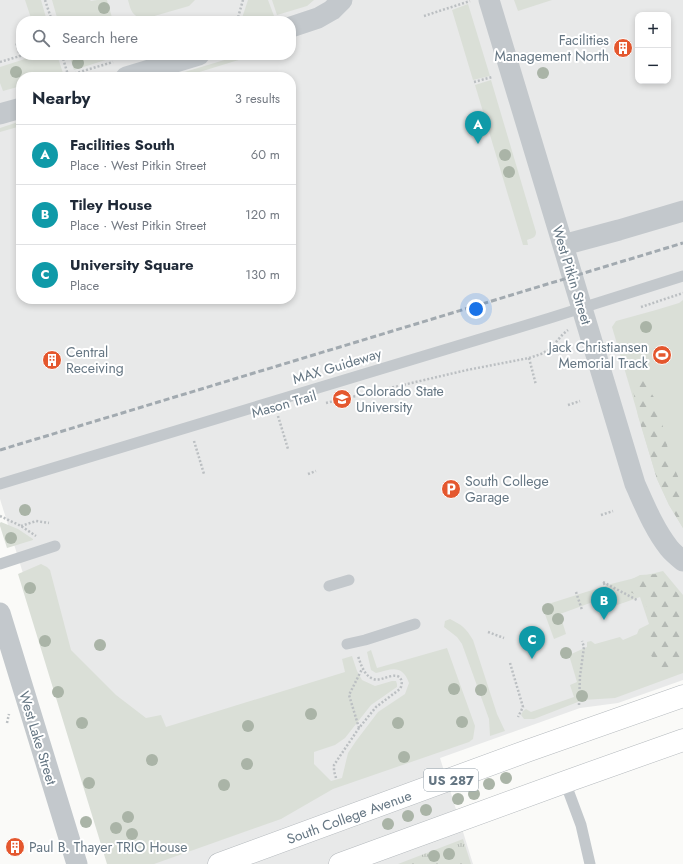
<!DOCTYPE html>
<html lang="en">
<head>
<meta charset="utf-8">
<style>
  body { margin:0; font-family:Jost,sans-serif; background:#f2f2f3; color:#1f2937 }
  .controls { position:absolute; right:12px; top:12px; display:grid; overflow:hidden; border-radius:8px; box-shadow:0 2px 6px #0003 }
  .controls button { width:36px; height:36px; display:grid; place-items:center; padding:0; border:0; border-bottom:1px solid #e0e1e3; background:#fff; color:#1f2937; font:20px sans-serif }
  .you { position:absolute; left:476px; top:309px; width:14px; height:14px; margin:-10px; border:3px solid #fff; border-radius:50%; background:#1a73e8; box-shadow:0 0 0 6px #1a73e833 }
  .badge { display:grid; place-items:center; width:26px; height:26px; border-radius:50%; background:#ea580c; color:#fff; font-size:13px; font-weight:700 }
  .pin { position:absolute; translate:-50% -33px; filter:drop-shadow(0 1px 2px #0008) }
  .pin::after { content:''; position:absolute; top:21px; width:14px; height:12px; background:inherit; clip-path:polygon(0 0,100% 0,50% 100%) }
  .list { margin:0; padding:0; list-style:none }
  h2 { display:flex; justify-content:space-between; align-items:center; height:52px; margin:0; padding:0 16px; font-size:17px }
  h2 small { font-size:13px; font-weight:400; color:#747a83 }
  .list li { display:grid; grid-template-columns:26px 1fr auto; gap:12px; align-items:center; box-sizing:border-box; height:60px; padding:0 16px; border-top:1px solid #e0e1e3 }
  .list b { display:block; font-size:15px; white-space:nowrap }
  .list p { margin:0; font-size:13px; white-space:nowrap; color:#747a83 }
  .list em { font-size:13px; font-style:normal; color:#747a83 }
  .icon { flex:none; width:22px; height:22px; fill:none; stroke:currentColor; stroke-width:2; stroke-linecap:round; stroke-linejoin:round }
  .map { position:relative; flex:none; width:683px; height:864px; overflow:hidden }
  .search { position:absolute; background:#fff; box-shadow:0 2px 6px #0003; left:16px; top:16px; width:280px; height:44px; display:flex; align-items:center; gap:10px; box-sizing:border-box; padding:0 14px; border-radius:16px; color:#747a83; font-size:15px }
  .panel { position:absolute; background:#fff; box-shadow:0 2px 6px #0003; left:16px; top:72px; width:280px; height:232px; border-radius:16px }
  .map>svg:first-child { display:block }
</style>
</head>
<body>
<div class="map">
<svg width="683" height="864" viewBox="0 0 683 864">
  <defs>
    <pattern id="forest-firs" width="22" height="20" patternUnits="userSpaceOnUse"><rect width="22" height="20" fill="#dadfd7"/><path d="M5 1l3.5 6h-7zM16 11l3.5 6h-7z" fill="#b4b9b4"/></pattern>
    <pattern id="park-tufts" width="24" height="20" patternUnits="userSpaceOnUse"><rect width="24" height="20" fill="#dadfd7"/><path d="M3 7l-1-3M5 7V3M7 7l1-3M15 17l-1-3M17 17v-4M19 17l1-3" fill="none" stroke="#b4b9b4"/></pattern>
  </defs>
  <rect width="100%" height="100%" fill="#fafaf8"/>
  <path fill="#e8e9e9" fill-rule="evenodd" d="M 0,0 L 683,0 L 683,680 L 618,703 L 580,708 L 440,758 L 473,864 L 113,864 L 0,499 ZM 638,15 L 668,15 L 668,81 L 638,81 ZM 21,21 L 291,21 L 291,55 L 21,55 ZM 21,77 L 291,77 L 291,299 L 21,299 Z"/>
  <path fill="#dadfd7" d="M 25,0 L 41,0 L 47,21 L 32,21 Z
    M 52,0 L 90,0 L 91,1 L 97,0 L 107,0 L 113,21 L 58,21 Z
    M 128,0 L 195,0 L 189,6 L 144,19 C 132,16 131,11 128,0 Z
    M 248,0 L 268,0 L 274,16 L 261,21 L 244,21 L 242,18 Z
    M 272,0 L 314,0 L 307,6 L 277,15 Z
    M 514,0 L 552,0 L 518,11 Z
    M 468,4 L 490,76 L 473,80 L 452,10 Z
    M 24,55 L 57,55 L 63,73 L 49,77 L 21,77 L 21,86 L 3,91 L 0,83 L 0,67 L 25,59 Z
    M 69,55 L 116,55 L 115,57 L 74,70 Z
    M 241,55 L 255,55 L 183,77 L 168,77 Z
    M 491,80 L 536,232 C 536,238 532,238 527,240 L 528,245 L 523,245 L 475,85 Z
    M 21,121 L 21,126 L 0,132 L 0,128 Z
    M 683,300 L 683,528 L 669,505 L 657,479 L 612,327 L 616,321 L 656,310 L 679,303 Z
    M 1,522 L 18,529 L 33,539 L 33,540 L 7,548 L 0,526 L 0,523 Z
    M 41,564 L 47,567 L 50,570 L 71,650 L 116,695 L 146,718 L 161,715 L 166,727 L 345,672 L 342,659 L 352,656 L 357,671 L 362,680 L 375,686 L 392,681 L 396,681 L 397,684 L 397,687 L 394,689 L 371,705 L 345,738 L 335,745 L 314,752 L 314,764 L 331,781 L 342,778 L 348,753 L 356,741 L 378,712 L 405,694 L 409,683 C 402,664 392,669 376,673 L 371,670 L 367,652 L 371,650 L 377,668 L 447,648 L 475,726 L 473,739 L 469,742 L 333,789 L 281,819 L 154,864 L 107,864 L 18,574 Z
    M 663,571 L 683,595 L 683,673 L 615,698 L 583,700 L 534,719 L 524,719 L 521,715 L 523,711 L 526,709 L 531,712 L 574,697 L 570,685 L 577,682 L 569,655 L 587,647 L 587,642 L 591,641 L 595,644 L 620,637 L 623,640 L 637,634 L 639,629 L 649,624 L 640,597 L 606,609 L 601,599 L 560,614 L 566,634 L 554,639 L 542,606 L 611,584 Z
    M 450,619 C 462,625 466,628 473,640 L 497,714 L 505,731 L 490,736 L 489,719 L 462,644 L 457,637 L 444,627 L 445,621 Z"/>
  <path fill="url(#forest-firs)" d="M 640,375 L 655,399 L 663,427 L 670,458 L 683,488 L 683,528 L 669,505 L 657,479 L 638,416 L 633,390 Z
    M 658,574 L 667,580 L 683,600 L 683,667 L 676,670 L 661,670 L 650,654 L 649,633 L 651,617 L 643,598 L 628,591 L 626,582 L 640,575 Z"/>
  <path fill="url(#park-tufts)" d="M 463,839 L 471,864 L 398,864 Z"/>
  <g fill="none" stroke-linecap="round" stroke-linejoin="round">
    <defs>
      <path id="highway" d="M 219,864 L 527,751 L 683,696
        M 340,864 L 565,782 L 683,740"/>
    </defs>
    <use href="#highway" stroke="#b4b9bd" stroke-width="23"/>
    <path stroke="#bbbfc2" stroke-width="2.5" stroke-dasharray="2 2" stroke-linecap="butt" d="M 45,0 L 52,21
      M 424,16 L 470,1
      M 237,21 L 243,0
      M 62,55 L 68,75
      M 0,62 L 20,56 L 16,42 L 21,41
      M 63,77 L 113,62
      M 474,82 L 492,77
      M 641,307 L 683,293
      M 529,358 L 536,385
      M 326,403 L 467,370 L 529,358 L 541,354 L 550,349 L 563,334 L 568,330
      M 568,405 L 580,401
      M 278,416 L 288,449
      M 194,441 L 204,474
      M 308,474 L 316,471
      M 601,515 L 613,511
      M 0,516 L 21,526 L 36,536
      M 21,526 L 36,521 L 49,523
      M 603,582 L 637,600
      M 604,583 L 611,609
      M 576,592 L 582,610
      M 488,632 L 504,638
      M 510,663 L 523,707 L 518,717
      M 579,705 L 580,676 L 584,647 L 582,641
      M 7,723 L 9,714
      M 359,728 L 349,695 L 362,669
      M 336,778 L 334,771 L 334,765 L 342,753 L 359,728 L 376,707 L 400,689 C 404,682 401,674 392,676 C 385,677 380,681 373,679 C 364,675 361,665 358,656"/>
    <path stroke="#c3c8cc" stroke-width="11" d="M 0,484 L 550,318 L 683,276
      M 0,564 L 55,546
      M 329,586 L 349,580
      M 347,644 L 365,640 L 415,624
      M 565,782 L 581,825 L 590,864"/>
    <path stroke="#c3c8cc" stroke-width="21" d="M 489,0 L 635,484 C 645,506 654,529 669,548 C 673,553 678,557 683,561
      M 291,27 L 318,18 L 332,10 L 342,0
      M 126,77 L 199,55
      M 0,114 L 21,108
      M 563,245 L 619,230 L 683,211
      M 0,613 L 77,864"/>
    <use href="#highway" stroke="#fff" stroke-width="22"/>
    <path stroke="#a2aab0" stroke-width="3" stroke-dasharray="6 3" stroke-linecap="butt" d="M 0,450 L 683,243"/>
  </g>
  <g fill="#aab4a7">
    <circle cx="104" cy="8" r="6"/>
    <circle cx="78" cy="63" r="6"/>
    <circle cx="16" cy="72" r="6"/>
    <circle cx="543" cy="73" r="6"/>
    <circle cx="505" cy="155" r="6"/>
    <circle cx="509" cy="172" r="6"/>
    <circle cx="646" cy="327" r="6"/>
    <circle cx="25" cy="510" r="6"/>
    <circle cx="11" cy="538" r="6"/>
    <circle cx="30" cy="588" r="6"/>
    <circle cx="548" cy="609" r="6"/>
    <circle cx="558" cy="619" r="6"/>
    <circle cx="45" cy="641" r="6"/>
    <circle cx="100" cy="645" r="6"/>
    <circle cx="566" cy="653" r="6"/>
    <circle cx="454" cy="689" r="6"/>
    <circle cx="481" cy="690" r="6"/>
    <circle cx="58" cy="692" r="6"/>
    <circle cx="582" cy="696" r="6"/>
    <circle cx="311" cy="714" r="6"/>
    <circle cx="462" cy="722" r="6"/>
    <circle cx="82" cy="723" r="6"/>
    <circle cx="398" cy="723" r="6"/>
    <circle cx="248" cy="726" r="6"/>
    <circle cx="404" cy="757" r="6"/>
    <circle cx="152" cy="760" r="6"/>
    <circle cx="247" cy="764" r="6"/>
    <circle cx="506" cy="778" r="6"/>
    <circle cx="89" cy="783" r="6"/>
    <circle cx="489" cy="784" r="6"/>
    <circle cx="224" cy="785" r="6"/>
    <circle cx="474" cy="794" r="6"/>
    <circle cx="458" cy="799" r="6"/>
    <circle cx="426" cy="810" r="6"/>
    <circle cx="408" cy="816" r="6"/>
    <circle cx="128" cy="817" r="6"/>
    <circle cx="86" cy="822" r="6"/>
    <circle cx="388" cy="824" r="6"/>
    <circle cx="116" cy="828" r="6"/>
    <circle cx="132" cy="834" r="6"/>
    <circle cx="449" cy="854" r="6"/>
    <circle cx="434" cy="856" r="6"/>
  </g>
  <defs>
    <symbol id="building-disc" viewBox="-11 -11 22 22"><circle r="9.5" fill="#e4572e" stroke="#fff"/><path d="M-4-6H4V6H1V3H-1V6H-4ZM-2.5-4.3h1.7v1.8h-1.7ZM.8-4.3h1.7v1.8H.8ZM-2.5-1h1.7V.8h-1.7ZM.8-1h1.7V.8H.8Z" fill="#fff"/></symbol>
    <symbol id="stadium-disc" viewBox="-11 -11 22 22"><circle r="9.5" fill="#e4572e" stroke="#fff"/><path d="M0-5a6.5 5 0 1 0 0 10a6.5 5 0 1 0 0-10ZM-3.5-1.8h7v3.6h-7Z" fill="#fff"/></symbol>
    <symbol id="university-disc" viewBox="-11 -11 22 22"><circle r="9.5" fill="#e4572e" stroke="#fff"/><path d="M0-5L7-2L0 1L-7-2ZM-4 1L0 2.5L4 1V4Q0 6-4 4Z" fill="#fff"/></symbol>
    <symbol id="parking-disc" viewBox="-11 -11 22 22"><circle r="9.5" fill="#e4572e" stroke="#fff"/><path d="M-3.5-5.5H1a3.5 3.5 0 0 1 0 7H-1V5.5H-3.5ZM-1-3.4V-.6H.8a1.4 1.4 0 0 0 0-2.8Z" fill="#fff"/></symbol>
  </defs>
  <g fill-rule="evenodd">
    <use href="#building-disc" x="612" y="37" width="22" height="22"/>
    <use href="#stadium-disc" x="651" y="344" width="22" height="22"/>
    <use href="#building-disc" x="41" y="349" width="22" height="22"/>
    <use href="#university-disc" x="331" y="388" width="22" height="22"/>
    <use href="#parking-disc" x="440" y="478" width="22" height="22"/>
    <use href="#building-disc" x="4" y="836" width="22" height="22"/>
  </g>
  <g text-anchor="middle" stroke-width="4" stroke-linejoin="round" paint-order="stroke">
    <rect fill="#fff" stroke="#939fa8" stroke-width="1" x="424" y="769" width="54" height="22" rx="3"/>
    <g font-size="13" font-weight="bold" fill="#657683">
      <text x="451" y="785">US 287</text>
    </g>
    <g font-size="14" fill="#657683" stroke="#fff" text-anchor="start">
      <text x="609" y="45" text-anchor="end">Facilities<tspan x="609" dy="16">Management North</tspan></text>
      <text x="648" y="352" text-anchor="end">Jack Christiansen<tspan x="648" dy="16">Memorial Track</tspan></text>
      <text x="66" y="357">Central<tspan x="66" dy="16">Receiving</tspan></text>
      <text x="356" y="396">Colorado State<tspan x="356" dy="16">University</tspan></text>
      <text x="465" y="486">South College<tspan x="465" dy="16">Garage</tspan></text>
      <text x="29" y="852">Paul B. Thayer TRIO House</text>
    </g>
    <g font-size="14" fill="#657683" stroke="#fff">
      <text transform="translate(572 275) rotate(73)" y="5">West Pitkin Street</text>
      <text transform="translate(337 366) rotate(-17)" y="5">MAX Guideway</text>
      <text transform="translate(284 404) rotate(-16)" y="5">Mason Trail</text>
      <text transform="translate(38 738) rotate(73)" y="5">West Lake Street</text>
      <text transform="translate(349 817) rotate(-20)" y="5">South College Avenue</text>
    </g>
  </g>
</svg>
<div class="controls">
<button>+</button>
<button>−</button>
</div>
<div class="you"></div>
<div class="pin badge" style="left:478px;top:144px;background:#0f9aa8">A</div>
<div class="pin badge" style="left:604px;top:620px;background:#0f9aa8">B</div>
<div class="pin badge" style="left:532px;top:659px;background:#0f9aa8">C</div>
<div class="search"><svg class="icon" aria-label="search" viewBox="0 0 24 24"><circle cx="10" cy="10" r="6"/><path d="M15 15l6 6"/></svg>Search here</div>
<section class="panel">
<h2>Nearby<small>3 results</small></h2>
<ul class="list">
<li><span class="badge" style="background:#0f9aa8">A</span><div><b>Facilities South</b><p>Place · West Pitkin Street</p></div><em>60 m</em></li>
<li><span class="badge" style="background:#0f9aa8">B</span><div><b>Tiley House</b><p>Place · West Pitkin Street</p></div><em>120 m</em></li>
<li><span class="badge" style="background:#0f9aa8">C</span><div><b>University Square</b><p>Place</p></div><em>130 m</em></li>
</ul>
</section>
</div>
</body>
</html>
